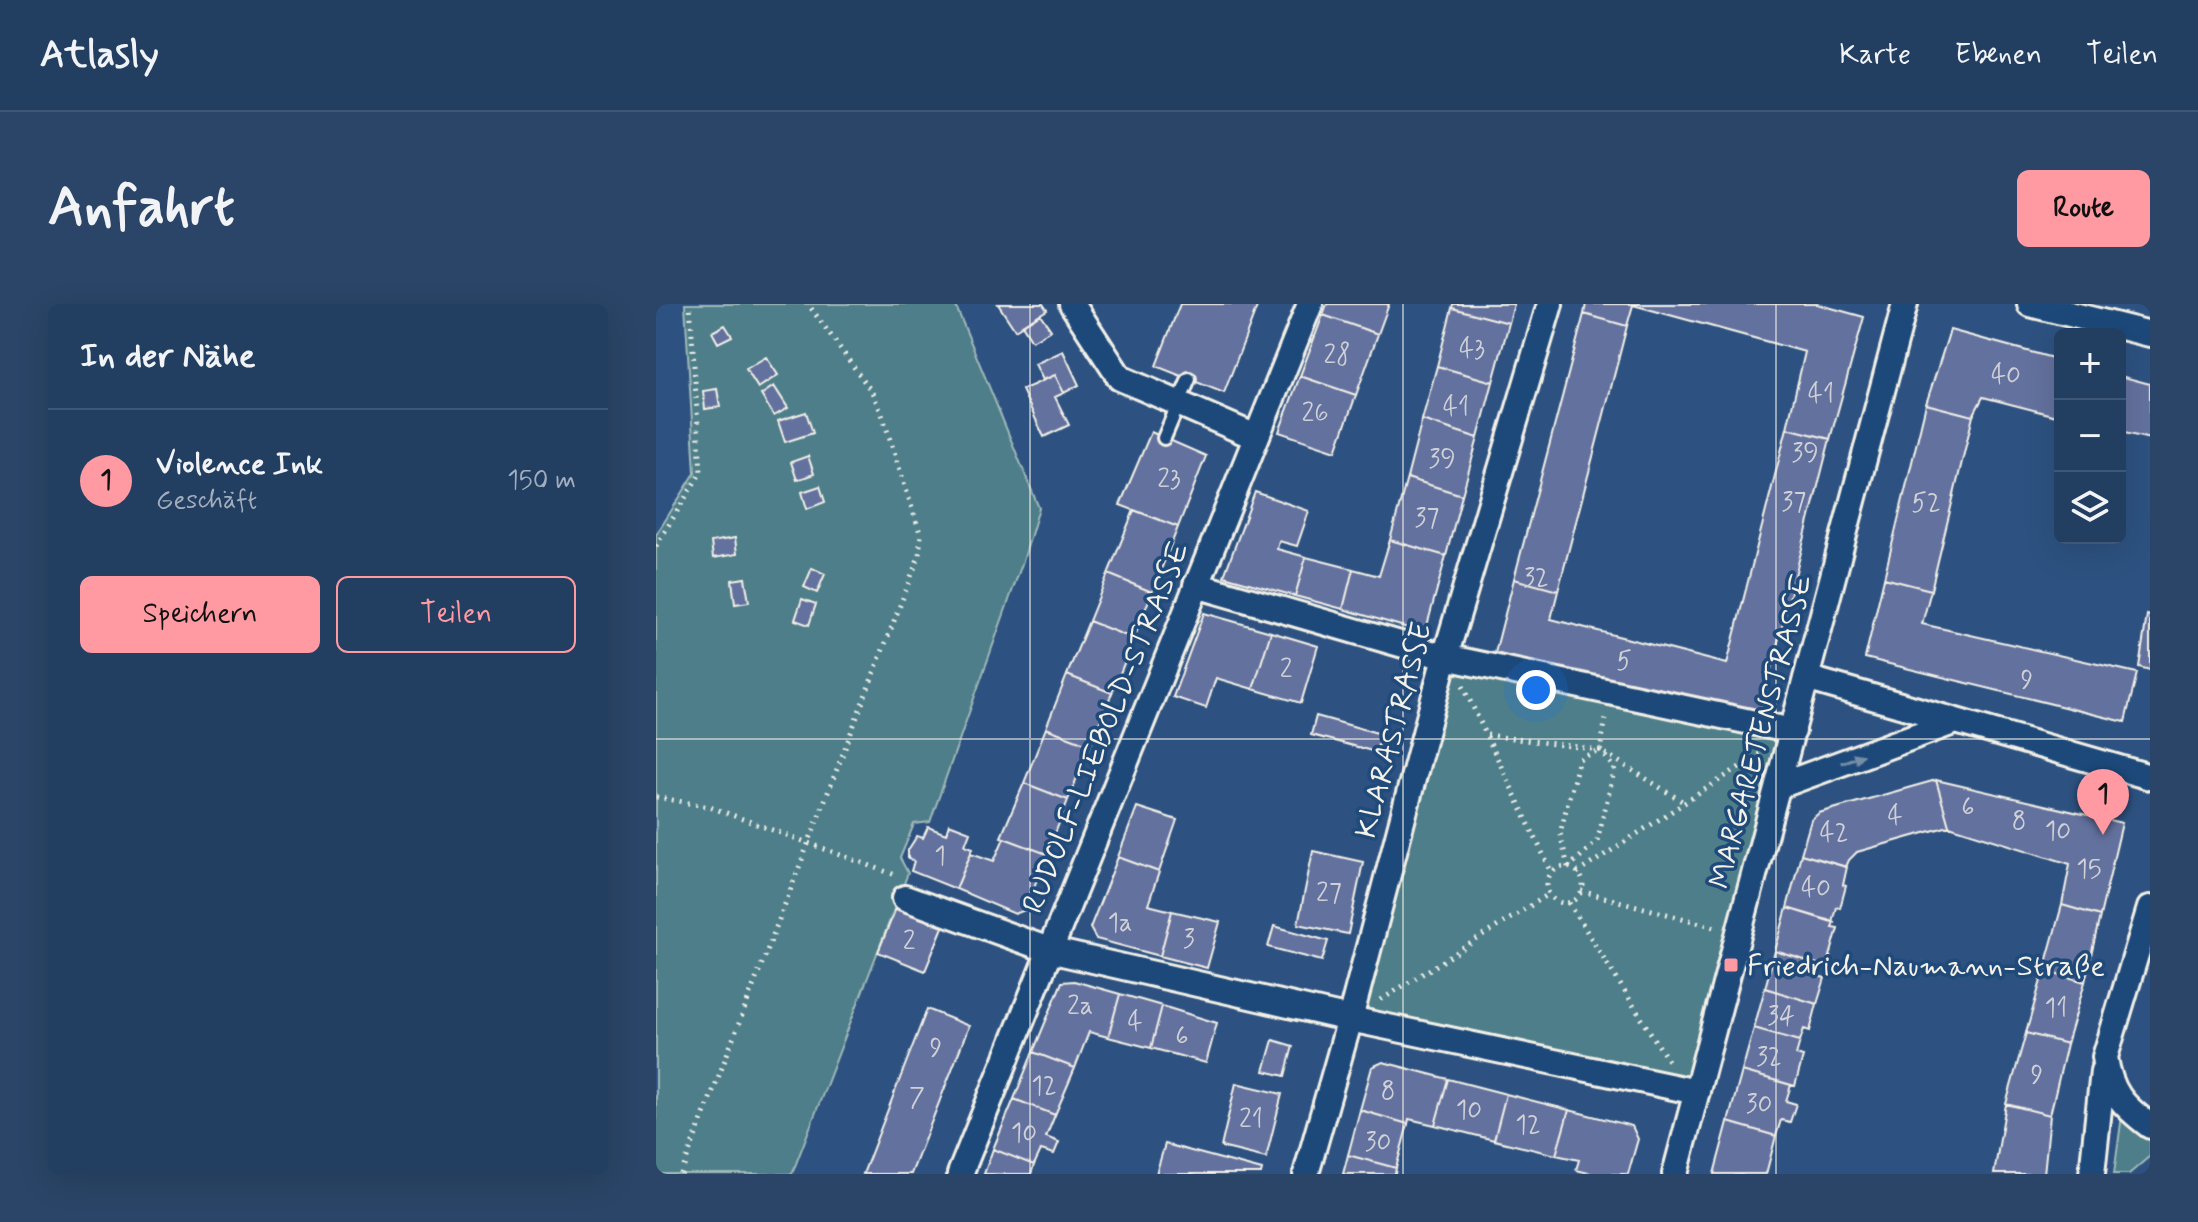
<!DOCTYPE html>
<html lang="de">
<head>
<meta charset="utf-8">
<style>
  body { margin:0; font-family:Mynerve,sans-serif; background:#2a4567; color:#f1f3f6 }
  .controls { position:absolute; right:24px; top:24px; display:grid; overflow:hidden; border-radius:12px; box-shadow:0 8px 32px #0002 }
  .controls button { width:72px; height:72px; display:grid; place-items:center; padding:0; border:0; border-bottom:2px solid #3f5776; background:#223e61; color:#f1f3f6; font:40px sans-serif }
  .you { position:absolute; left:880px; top:386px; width:28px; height:28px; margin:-20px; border:6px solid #fff; border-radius:50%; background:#1a73e8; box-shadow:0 0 0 12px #1a73e833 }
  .badge { display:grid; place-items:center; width:52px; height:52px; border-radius:50%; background:#ff9aa2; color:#111; font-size:26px; font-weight:700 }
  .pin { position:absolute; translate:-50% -66px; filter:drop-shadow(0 2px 4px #0008) }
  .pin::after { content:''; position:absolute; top:42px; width:28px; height:24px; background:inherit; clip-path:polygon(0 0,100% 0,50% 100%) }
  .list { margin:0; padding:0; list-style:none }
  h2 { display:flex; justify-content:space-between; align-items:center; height:104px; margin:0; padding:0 32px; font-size:34px }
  h2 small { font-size:26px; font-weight:400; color:#a2aebd }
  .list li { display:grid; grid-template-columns:52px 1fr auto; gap:24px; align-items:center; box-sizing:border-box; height:144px; padding:0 32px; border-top:2px solid #3f5776 }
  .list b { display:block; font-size:30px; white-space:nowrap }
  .list p { margin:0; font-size:26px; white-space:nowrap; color:#a2aebd }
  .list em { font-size:26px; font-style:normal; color:#a2aebd }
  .actions { display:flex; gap:16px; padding:24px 32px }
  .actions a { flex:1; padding:18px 0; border:2px solid #ff9aa2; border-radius:12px; text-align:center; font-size:28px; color:#ff9aa2 }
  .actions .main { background:#ff9aa2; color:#111 }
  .icon { flex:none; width:44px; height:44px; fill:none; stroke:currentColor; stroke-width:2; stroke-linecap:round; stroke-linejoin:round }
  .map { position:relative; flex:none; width:1494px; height:870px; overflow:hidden; border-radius:12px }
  header { display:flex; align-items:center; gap:48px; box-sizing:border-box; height:112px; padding:0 40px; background:#223e61; border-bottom:2px solid #3f5776 }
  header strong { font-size:38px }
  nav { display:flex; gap:44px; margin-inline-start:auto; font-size:28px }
  .intro { display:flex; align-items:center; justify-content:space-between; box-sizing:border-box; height:192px; padding:0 48px }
  h1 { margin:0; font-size:56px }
  .button { padding:20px 36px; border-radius:12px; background:#ff9aa2; color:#111; font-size:28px; font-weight:700 }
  main { display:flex; gap:48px; padding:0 48px }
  aside { flex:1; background:#223e61; border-radius:12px; box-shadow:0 8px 32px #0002 }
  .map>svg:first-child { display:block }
</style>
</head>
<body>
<header>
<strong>Atlasly</strong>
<nav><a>Karte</a><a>Ebenen</a><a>Teilen</a></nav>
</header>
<div class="intro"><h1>Anfahrt</h1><a class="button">Route</a></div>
<main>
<aside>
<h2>In der Nähe<small></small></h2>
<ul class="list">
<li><span class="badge">1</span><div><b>Violence Ink</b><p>Geschäft</p></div><em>150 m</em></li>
</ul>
<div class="actions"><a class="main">Speichern</a><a>Teilen</a></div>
</aside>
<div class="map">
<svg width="1494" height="870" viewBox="0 0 1494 870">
  <rect width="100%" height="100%" fill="#2d5281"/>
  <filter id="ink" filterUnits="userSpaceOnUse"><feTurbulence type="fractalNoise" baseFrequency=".0125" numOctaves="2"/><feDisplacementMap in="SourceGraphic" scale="16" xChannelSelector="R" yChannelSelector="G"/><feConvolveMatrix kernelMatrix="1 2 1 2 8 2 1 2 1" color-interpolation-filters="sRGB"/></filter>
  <g filter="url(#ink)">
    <path fill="#4d7e89" stroke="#a0b8b8" stroke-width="2" d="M 29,0 L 299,0 L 383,204 L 368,254 L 274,518 L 258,520 L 244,554 L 252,569 L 136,870 L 0,870 L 0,231 L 39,169 Z
      M 793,360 L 1129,433 L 1036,778 L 702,710 Z
      M 1467,804 L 1494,825 L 1494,852 L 1473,870 L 1458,870 Z"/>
    <path fill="#64719e" stroke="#f4f1e8" stroke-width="2" d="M 342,0 L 387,0 L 391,6 L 359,26 Z
      M 524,0 L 602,0 L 568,89 L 500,62 Z
      M 671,0 L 733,0 L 722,30 L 667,11 Z
      M 797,0 L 858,0 L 853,19 L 796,4 Z
      M 930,0 L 1161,0 L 1208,13 L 1174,135 L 1131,124 L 1149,48 L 977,1 L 971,22 L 928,10 Z
      M 796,4 L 853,19 L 837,78 L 781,62 Z
      M 384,10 L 395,26 L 376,37 L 366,21 Z
      M 928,10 L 971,22 L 902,287 L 858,275 Z
      M 667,11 L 722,30 L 700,91 L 644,72 Z
      M 69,21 L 76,32 L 62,39 L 56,28 Z
      M 1294,26 L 1404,56 L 1404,113 L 1327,93 L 1317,112 L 1270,100 Z
      M 407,47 L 423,81 L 408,89 L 399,71 L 387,76 L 379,60 Z
      M 110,53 L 122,71 L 102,84 L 90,65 Z
      M 781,62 L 837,78 L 822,134 L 766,116 Z
      M 399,71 L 408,89 L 399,93 L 413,121 L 388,133 L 366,86 Z
      M 644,72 L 700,91 L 680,147 L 623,128 Z
      M 1464,72 L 1494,80 L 1494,135 L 1464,128 Z
      M 118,82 L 132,104 L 118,112 L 105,91 Z
      M 61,85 L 64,103 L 49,105 L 47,87 Z
      M 1270,100 L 1317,112 L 1275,286 L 1228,274 Z
      M 150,108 L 157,129 L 129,138 L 122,117 Z
      M 766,116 L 822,134 L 806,191 L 751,174 Z
      M 1131,124 L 1174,135 L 1102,416 L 839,349 L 858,275 L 902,287 L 895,315 L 1071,360 Z
      M 495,128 L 550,152 L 522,223 L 464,201 Z
      M 152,152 L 158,170 L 141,176 L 135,158 Z
      M 751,174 L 806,191 L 790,252 L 734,236 Z
      M 164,182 L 169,198 L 151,205 L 146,188 Z
      M 599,188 L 653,207 L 641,242 L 623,237 L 621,245 L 650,253 L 639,292 L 568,272 Z
      M 478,206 L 522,223 L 496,288 L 452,270 Z
      M 79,234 L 81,250 L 57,254 L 55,238 Z
      M 734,236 L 790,252 L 769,329 L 687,305 L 697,265 L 723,272 Z
      M 650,253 L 697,265 L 687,305 L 639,292 Z
      M 156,264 L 169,270 L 161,289 L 148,283 Z
      M 452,270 L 496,288 L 478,335 L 433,317 Z
      M 89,274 L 93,298 L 79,300 L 76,276 Z
      M 1228,274 L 1275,286 L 1266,320 L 1481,369 L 1469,418 L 1209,354 Z
      M 146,295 L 160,300 L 153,321 L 139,316 Z
      M 548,309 L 615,328 L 597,385 L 560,374 L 550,404 L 517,393 Z
      M 1491,311 L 1494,312 L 1494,366 L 1483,363 Z
      M 433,317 L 478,335 L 456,389 L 411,371 Z
      M 615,328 L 662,342 L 645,399 L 597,385 Z
      M 411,371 L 456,389 L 434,441 L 390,424 Z
      M 660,412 L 725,430 L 720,448 L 655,431 Z
      M 390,424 L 434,441 L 412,496 L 368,479 Z
      M 1280,476 L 1293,522 L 1201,548 L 1193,556 L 1190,563 L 1145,550 L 1155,516 L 1163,509 Z
      M 1280,476 L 1466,519 L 1444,612 L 1406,601 L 1414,560 L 1293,522 Z
      M 368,479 L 412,496 L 391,550 L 345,533 Z
      M 481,503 L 521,516 L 503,568 L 462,553 Z
      M 293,520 L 314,528 L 309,541 L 317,544 L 300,585 L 255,567 L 258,557 L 252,555 L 252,546 L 261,532 L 267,534 L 272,523 L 290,530 Z
      M 348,534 L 391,550 L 369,606 L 359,610 L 300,585 L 315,549 L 338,557 Z
      M 657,547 L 707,558 L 692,630 L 642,620 Z
      M 1145,550 L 1191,563 L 1187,581 L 1190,582 L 1184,604 L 1180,603 L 1176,618 L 1131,604 Z
      M 462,553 L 503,568 L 492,601 L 516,607 L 504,652 L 440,635 L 434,624 Z
      M 1406,601 L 1444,612 L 1429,678 L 1388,666 Z
      M 240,604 L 287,623 L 269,667 L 222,648 Z
      M 1131,604 L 1178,618 L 1176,623 L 1182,624 L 1171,663 L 1119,647 Z
      M 516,607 L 564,618 L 551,664 L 504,652 Z
      M 618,622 L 672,637 L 666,657 L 612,643 Z
      M 1119,647 L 1165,661 L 1162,672 L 1169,674 L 1161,700 L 1109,684 Z
      M 1388,666 L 1429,678 L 1411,740 L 1370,729 Z
      M 418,677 L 464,690 L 452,733 L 433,728 L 419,764 L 377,748 L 406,678 Z
      M 1109,684 L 1161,700 L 1154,727 L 1148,725 L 1144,737 L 1098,724 Z
      M 464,690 L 506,702 L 495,744 L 452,733 Z
      M 506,702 L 561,719 L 550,759 L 495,744 Z
      M 271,705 L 313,722 L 255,870 L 207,870 Z
      M 1098,724 L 1144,737 L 1140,751 L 1147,753 L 1139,782 L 1086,767 Z
      M 1370,729 L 1411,740 L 1394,811 L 1350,800 Z
      M 617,736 L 637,742 L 629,772 L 608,767 Z
      M 377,748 L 419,764 L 399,811 L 358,795 Z
      M 727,758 L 792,775 L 779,821 L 753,815 L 752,820 L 704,806 L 716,763 Z
      M 1086,767 L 1135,781 L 1130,797 L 1140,800 L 1134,818 L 1125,816 L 1120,832 L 1072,818 Z
      M 792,775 L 850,790 L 838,836 L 779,821 Z
      M 580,779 L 626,790 L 610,854 L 565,843 Z
      M 850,790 L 913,806 L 900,851 L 838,836 Z
      M 358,795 L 399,811 L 390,833 L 403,838 L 398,850 L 385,846 L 378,861 L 337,845 Z
      M 1350,800 L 1394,811 L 1388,870 L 1338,870 Z
      M 704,806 L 752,820 L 740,864 L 692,851 Z
      M 913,806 L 976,822 L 982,835 L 972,870 L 937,870 L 920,866 L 923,856 L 900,851 Z
      M 1072,818 L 1120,832 L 1110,870 L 1058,870 Z
      M 509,840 L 606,866 L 605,870 L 500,870 Z
      M 337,845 L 378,861 L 375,870 L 328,870 Z
      M 692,851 L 740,864 L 739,870 L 687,870 Z"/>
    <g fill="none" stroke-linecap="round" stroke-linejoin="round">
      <defs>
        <path id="service" d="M 508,134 L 533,75"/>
        <path id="minor" d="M 416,0 L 464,74 L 600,133
          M 1374,0 L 1494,30
          M 540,281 L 789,353 L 1137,427
          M 1300,417 L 1494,473
          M 1123,482 L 1300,417 L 1150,374
          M 249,594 L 393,646 L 694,715 L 1041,788
          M 1494,604 L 1449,753 C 1454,788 1466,801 1494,822
          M 304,870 L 654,0
          M 650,870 L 694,715 L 789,353 L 894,0
          M 1019,870 L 1249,0
          M 1436,870 L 1447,767"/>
      </defs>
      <use href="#service" stroke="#f4f1e8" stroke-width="18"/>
      <use href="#minor" stroke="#f4f1e8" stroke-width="30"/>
      <path stroke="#f4f1e8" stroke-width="5" stroke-dasharray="2 6" stroke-linecap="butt" d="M 0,242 L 45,168 L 34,0
        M 807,382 L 896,569
        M 831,431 L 944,446 L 1029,499
        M 0,493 L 54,503 L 242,572
        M 912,563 L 904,529 L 923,455 L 944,446
        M891 581a18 18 0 1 1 36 0a18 18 0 1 1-36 0Z
        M 912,564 L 941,537 L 959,464 L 944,446 L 951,409
        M 921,569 L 1108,447
        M 925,587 L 1063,624
        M 913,599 L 1013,758
        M 725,696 L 893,590
        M 25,870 L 263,252 L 265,232 L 226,110 L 216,88 L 152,0"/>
      <use href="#service" stroke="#1f4a7a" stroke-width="12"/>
      <use href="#minor" stroke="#1f4a7a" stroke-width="24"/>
    </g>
    <defs><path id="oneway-solid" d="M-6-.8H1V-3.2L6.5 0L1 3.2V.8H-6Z" transform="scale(2)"/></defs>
    <use fill="#748da6" href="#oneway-solid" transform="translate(1196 455) rotate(-20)"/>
  </g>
  <path fill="none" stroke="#f4f1e8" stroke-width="2" stroke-opacity="0.55" d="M 374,0 L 374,870M 747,0 L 747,870M 1120,0 L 1120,870M 0,435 L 1494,435"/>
  <rect fill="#ff9aa2" stroke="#1f4a7a" stroke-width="3" x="1067" y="653" width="16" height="16" rx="4"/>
  <g text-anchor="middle" stroke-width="7" stroke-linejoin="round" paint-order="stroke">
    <g font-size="26" fill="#d0d1d6">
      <text x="816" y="53">43</text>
      <text x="681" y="59">28</text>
      <text x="1350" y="79">40</text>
      <text x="1165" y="98">41</text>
      <text x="800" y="111">41</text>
      <text x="659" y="117">26</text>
      <text x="1149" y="157">39</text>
      <text x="786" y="163">39</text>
      <text x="513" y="183">23</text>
      <text x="1138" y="206">37</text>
      <text x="1270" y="207">52</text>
      <text x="771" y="222">37</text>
      <text x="880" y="282">32</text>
      <text x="968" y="365">5</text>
      <text x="630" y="373">2</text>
      <text x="1371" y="384">9</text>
      <text x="1312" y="511">6</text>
      <text x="1239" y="520">4</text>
      <text x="1363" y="525">8</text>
      <text x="1402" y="535">10</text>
      <text x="1178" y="537">42</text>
      <text x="284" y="560">1</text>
      <text x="1433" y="573">15</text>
      <text x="1160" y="592">40</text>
      <text x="673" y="597">27</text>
      <text x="464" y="627">1a</text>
      <text x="533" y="643">3</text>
      <text x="253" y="645">2</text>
      <text x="424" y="710">2a</text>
      <text x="1400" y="712">11</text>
      <text x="1125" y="720">34</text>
      <text x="479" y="726">4</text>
      <text x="526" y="740">6</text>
      <text x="280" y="752">9</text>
      <text x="1113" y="761">32</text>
      <text x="1381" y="779">9</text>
      <text x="388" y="790">12</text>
      <text x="732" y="795">8</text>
      <text x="261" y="802">7</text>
      <text x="1103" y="808">30</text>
      <text x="813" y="814">10</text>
      <text x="595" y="823">21</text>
      <text x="872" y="829">12</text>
      <text x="368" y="837">10</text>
      <text x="722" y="846">30</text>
    </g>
    <g font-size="30" fill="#f4f1e8" stroke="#1f4a7a">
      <text transform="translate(449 423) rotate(-68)" y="10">RUDOLF-LIEBOLD-STRASSE</text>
      <text transform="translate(737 426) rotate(-75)" y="10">KLARASTRASSE</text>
      <text transform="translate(1104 427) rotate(-75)" y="10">MARGARETENSTRASSE</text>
    </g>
    <g font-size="30" fill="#f4f1e8" stroke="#1f4a7a" text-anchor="start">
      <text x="1091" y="671">Friedrich-Naumann-Straße</text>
    </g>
  </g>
</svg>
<div class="controls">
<button>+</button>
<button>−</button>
<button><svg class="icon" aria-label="layers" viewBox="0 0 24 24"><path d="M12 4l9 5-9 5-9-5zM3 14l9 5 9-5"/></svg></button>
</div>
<div class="you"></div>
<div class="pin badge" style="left:1447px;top:531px">1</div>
</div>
</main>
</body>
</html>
